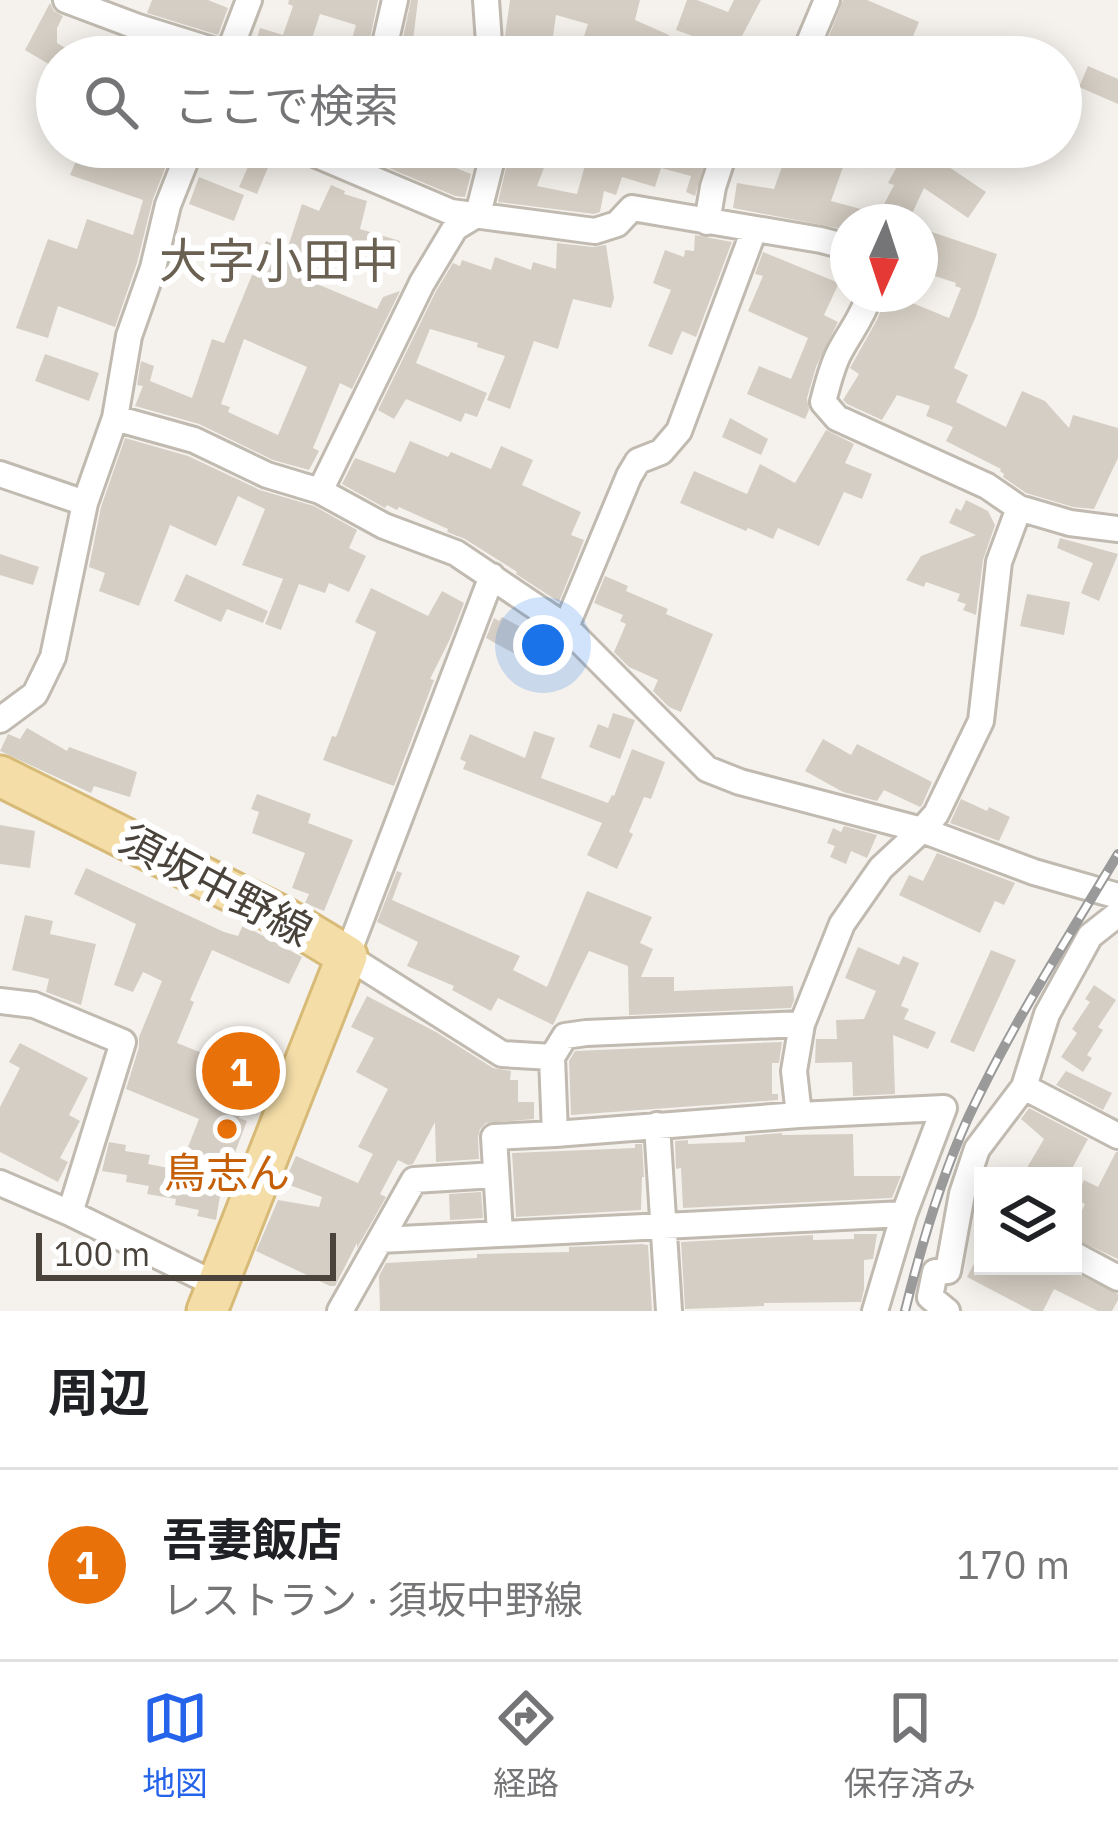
<!DOCTYPE html>
<html lang="ja">
<head>
<meta charset="utf-8">
<style>
  body { margin:0; font-family:"IBM Plex Sans","Noto Sans JP",sans-serif; background:#f6f6f6; color:#202124 }
  .controls { position:absolute; right:36px; bottom:36px; display:grid; overflow:hidden; border-radius:0px; box-shadow:0 6px 30px #0003 }
  .controls button { width:108px; height:108px; display:grid; place-items:center; padding:0; border:0; border-bottom:3px solid #e0e0e0; background:#fff; color:#202124; font:60px sans-serif }
  .compass { position:absolute; left:830px; top:204px; width:108px; height:108px; border-radius:50%; background:#fff; box-shadow:0 6px 30px #0003; rotate:183deg }
  .scale { position:absolute; left:36px; bottom:30px; width:300px; box-sizing:border-box; padding-left:12px; border:6px solid #49433b; border-top:0; font-size:33px; line-height:42px; white-space:nowrap; color:#49433b; -webkit-text-stroke:9px #fff; paint-order:stroke }
  .you { position:absolute; left:543px; top:645px; width:42px; height:42px; margin:-30px; border:9px solid #fff; border-radius:50%; background:#1a73e8; box-shadow:0 0 0 18px #1a73e833 }
  .badge { display:grid; place-items:center; width:78px; height:78px; border-radius:50%; background:#2563eb; color:#fff; font-size:39px; font-weight:700 }
  .pin { position:absolute; translate:-50% -50%; border:6px solid #fff; box-shadow:0 3px 12px #0006 }
  .list { margin:0; padding:0; list-style:none }
  h2 { display:flex; justify-content:space-between; align-items:center; height:156px; margin:0; padding:0 48px; font-size:51px }
  h2 small { font-size:39px; font-weight:400; color:#757577 }
  .list li { display:grid; grid-template-columns:78px 1fr auto; gap:36px; align-items:center; box-sizing:border-box; height:192px; padding:0 48px; border-top:3px solid #e0e0e0 }
  .list b { display:block; font-size:45px; white-space:nowrap }
  .list p { margin:0; font-size:39px; white-space:nowrap; color:#757577 }
  .list em { font-size:39px; font-style:normal; color:#757577 }
  .icon { flex:none; width:66px; height:66px; fill:none; stroke:currentColor; stroke-width:2; stroke-linecap:round; stroke-linejoin:round }
  .map { position:relative; flex:none; width:1118px; height:1311px; overflow:hidden }
  .search { position:absolute; background:#fff; box-shadow:0 6px 30px #0003; left:36px; right:36px; top:36px; height:132px; display:flex; align-items:center; gap:30px; box-sizing:border-box; padding:0 42px; border-radius:66px; color:#757577; font-size:45px }
  .sheet { height:348px; background:#fff }
  nav { display:flex; justify-content:space-around; align-items:center; box-sizing:border-box; height:168px; border-top:3px solid #e0e0e0; background:#fff; font-size:33px; color:#757577 }
  nav a { display:grid; justify-items:center; gap:6px }
  nav .on { color:#2563eb }
  .map>svg:first-child { display:block }
</style>
</head>
<body>
<div class="map">
<svg width="1118" height="1311" viewBox="0 0 1118 1311">
  <rect width="100%" height="100%" fill="#f5f2ed"/>
  <path fill="#d5cec4" fill-rule="evenodd" d="M 152,0 L 208,0 L 228,8 L 218,35 L 147,13 Z
    M 289,0 L 378,0 L 366,57 L 347,57 L 356,25 L 320,14 L 306,57 L 245,57 L 251,40 L 256,42 L 260,28 L 283,35 L 293,6 L 288,4 Z
    M 411,0 L 418,0 L 413,40 L 453,57 L 399,57 Z
    M 510,0 L 640,0 L 635,20 L 669,35 L 659,57 L 629,44 L 624,57 L 577,57 L 588,24 L 556,15 L 550,57 L 506,57 L 505,36 Z
    M 687,0 L 697,0 L 728,12 L 734,0 L 761,0 L 742,36 L 745,37 L 739,53 L 676,30 Z
    M 843,0 L 867,0 L 919,22 L 904,57 L 821,57 Z
    M 50,3 L 54,11 L 63,16 L 57,28 L 57,43 L 81,57 L 57,57 L 57,69 L 25,50 Z
    M 1088,66 L 1118,79 L 1118,104 L 1079,87 Z
    M 82,147 L 143,147 L 169,158 L 153,199 L 137,263 L 115,327 L 58,306 L 48,338 L 16,328 L 48,239 L 77,249 L 87,219 L 133,235 L 143,200 L 70,175 Z
    M 247,147 L 297,147 L 297,159 L 295,166 L 272,158 L 257,194 L 239,187 L 251,160 L 220,148 Z
    M 366,147 L 462,147 L 456,168 L 471,174 L 465,197 L 455,196 L 363,157 Z
    M 511,147 L 552,147 L 537,186 L 577,194 L 590,147 L 658,147 L 685,155 L 688,147 L 709,147 L 695,196 L 686,192 L 691,176 L 661,168 L 655,187 L 622,177 L 616,195 L 604,191 L 600,212 L 594,214 L 498,202 Z
    M 789,147 L 850,147 L 831,201 L 879,214 L 894,185 L 888,183 L 902,157 L 912,147 L 924,155 L 930,150 L 949,167 L 986,192 L 968,218 L 924,188 L 908,222 L 848,222 L 848,230 L 733,208 L 737,183 L 774,189 Z
    M 199,177 L 244,195 L 234,221 L 189,204 Z
    M 331,185 L 345,191 L 344,194 L 367,201 L 360,229 L 400,241 L 391,272 L 315,249 L 305,279 L 377,309 L 383,297 L 400,291 L 352,389 L 340,383 L 313,448 L 319,451 L 309,470 L 273,460 L 199,424 L 135,406 L 143,386 L 137,385 L 141,361 L 154,366 L 150,381 L 192,398 L 212,339 L 224,343 L 266,241 L 287,250 L 302,204 L 319,211 ZM 244,339 L 307,367 L 278,435 L 228,412 L 230,407 L 221,404 Z
    M 920,228 L 997,254 L 976,316 L 954,368 L 968,375 L 956,402 L 1006,427 L 1022,391 L 1045,401 L 1069,428 L 1073,415 L 1118,428 L 1118,458 L 1094,509 L 1073,507 L 1026,493 L 1003,477 L 1004,474 L 1000,471 L 1001,469 L 946,441 L 953,427 L 926,416 L 930,406 L 897,395 L 882,420 L 847,404 L 843,400 L 859,374 L 850,368 L 878,318 L 886,294 L 914,294 L 910,302 L 949,318 L 961,288 L 955,286 L 956,283 L 920,271 Z
    M 695,235 L 732,242 L 696,337 L 682,331 L 672,355 L 648,346 L 671,290 L 653,283 L 665,250 L 684,257 L 685,250 L 694,251 Z
    M 557,243 L 593,247 L 606,245 L 614,298 L 611,308 L 573,299 L 558,349 L 534,341 L 510,409 L 487,400 L 505,356 L 477,347 L 478,343 L 430,329 L 416,363 L 487,393 L 477,417 L 465,413 L 461,422 L 406,399 L 394,419 L 378,410 L 436,291 L 453,263 L 460,266 L 462,260 L 491,270 L 495,257 L 531,270 L 533,262 L 556,269 Z
    M 763,252 L 839,283 L 824,315 L 838,322 L 816,367 L 807,398 L 809,410 L 805,419 L 747,394 L 759,366 L 791,379 L 808,338 L 748,311 L 763,276 L 755,274 Z
    M 45,354 L 99,373 L 89,401 L 35,381 Z
    M 730,418 L 768,439 L 761,455 L 722,437 Z
    M 826,430 L 854,444 L 845,463 L 872,474 L 862,499 L 844,492 L 819,546 L 778,528 L 773,539 L 748,528 L 746,531 L 680,503 L 694,471 L 747,494 L 760,464 L 795,483 Z
    M 125,438 L 188,456 L 260,490 L 314,506 L 357,530 L 349,548 L 366,556 L 349,592 L 329,583 L 325,593 L 299,584 L 281,630 L 265,624 L 283,579 L 242,565 L 265,509 L 238,496 L 216,546 L 170,525 L 139,606 L 99,591 L 105,573 L 89,567 L 101,507 Z
    M 410,441 L 448,457 L 451,452 L 491,469 L 501,446 L 533,460 L 522,485 L 581,512 L 571,535 L 584,540 L 559,602 L 516,574 L 517,572 L 465,539 L 447,532 L 448,529 L 399,507 L 397,510 L 387,505 L 385,508 L 342,484 L 355,458 L 395,473 Z
    M 966,500 L 988,511 L 995,525 L 983,560 L 976,615 L 963,610 L 966,604 L 957,601 L 960,594 L 926,582 L 924,587 L 906,580 L 921,556 L 976,535 L 949,523 L 956,508 L 961,511 Z
    M 1060,538 L 1118,554 L 1099,601 L 1081,593 L 1093,563 L 1057,548 Z
    M 0,554 L 39,567 L 33,585 L 0,575 Z
    M 186,574 L 268,611 L 263,623 L 227,609 L 221,622 L 174,601 Z
    M 605,576 L 628,586 L 626,591 L 668,609 L 666,614 L 713,634 L 681,712 L 669,707 L 653,691 L 658,680 L 629,667 L 614,652 L 626,624 L 620,621 L 623,615 L 594,603 Z
    M 371,588 L 428,616 L 442,591 L 464,603 L 450,639 L 430,679 L 434,680 L 394,786 L 323,760 L 332,736 L 336,737 L 376,632 L 355,622 Z
    M 1027,594 L 1070,602 L 1064,635 L 1020,626 Z
    M 502,617 L 539,637 L 526,660 L 486,638 L 494,618 L 499,621 Z
    M 613,713 L 635,720 L 620,759 L 589,747 L 598,724 L 608,728 Z
    M 27,728 L 67,751 L 69,747 L 137,772 L 130,797 L 94,786 L 91,793 L 0,751 L 8,734 L 20,739 Z
    M 534,731 L 555,738 L 541,778 L 608,803 L 612,795 L 614,796 L 632,749 L 665,762 L 651,799 L 644,797 L 629,832 L 633,834 L 617,869 L 587,855 L 602,823 L 463,769 L 466,762 L 460,759 L 470,734 L 525,758 Z
    M 823,739 L 851,755 L 857,744 L 932,782 L 922,805 L 920,807 L 884,790 L 877,801 L 843,792 L 805,771 Z
    M 257,794 L 311,814 L 308,823 L 353,840 L 324,911 L 305,903 L 309,894 L 292,888 L 305,853 L 252,833 L 259,812 L 251,809 Z
    M 961,799 L 987,811 L 989,807 L 1010,817 L 999,841 L 950,823 Z
    M 0,825 L 35,831 L 30,868 L 0,864 Z
    M 844,826 L 877,835 L 867,858 L 851,851 L 846,864 L 830,857 L 835,846 L 827,843 L 833,828 L 841,832 Z
    M 937,853 L 1015,883 L 1004,905 L 995,901 L 980,933 L 899,895 L 909,875 L 923,881 Z
    M 86,868 L 224,932 L 238,936 L 243,925 L 302,957 L 289,984 L 212,950 L 190,1000 L 194,1002 L 177,1043 L 227,1063 L 236,1042 L 264,1053 L 239,1118 L 247,1121 L 231,1163 L 209,1154 L 195,1185 L 221,1190 L 216,1220 L 197,1216 L 199,1210 L 175,1205 L 176,1199 L 147,1194 L 149,1186 L 126,1182 L 127,1175 L 102,1171 L 109,1142 L 126,1145 L 125,1151 L 150,1155 L 148,1164 L 179,1170 L 199,1119 L 126,1089 L 139,1047 L 139,1037 L 162,981 L 143,972 L 133,992 L 114,985 L 136,924 L 74,894 Z
    M 397,871 L 402,873 L 392,900 L 520,956 L 513,970 L 547,987 L 587,891 L 652,917 L 640,943 L 653,949 L 641,977 L 674,977 L 674,991 L 793,986 L 794,1000 L 791,1008 L 629,1015 L 628,966 L 589,951 L 553,1025 L 498,998 L 491,1011 L 452,990 L 454,986 L 407,966 L 418,942 L 377,922 Z
    M 25,915 L 53,921 L 50,934 L 96,944 L 81,1005 L 46,992 L 49,979 L 12,970 Z
    M 858,947 L 899,965 L 903,956 L 919,963 L 901,1006 L 909,1009 L 904,1019 L 936,1032 L 928,1049 L 893,1035 L 895,1094 L 853,1096 L 852,1062 L 815,1063 L 816,1039 L 837,1039 L 836,1020 L 864,1019 L 876,991 L 845,978 Z
    M 991,950 L 1016,960 L 974,1052 L 950,1042 Z
    M 1094,985 L 1116,1000 L 1098,1027 L 1103,1030 L 1087,1055 L 1092,1058 L 1083,1072 L 1061,1057 L 1077,1033 L 1072,1029 L 1090,1002 L 1085,999 Z
    M 367,996 L 436,1032 L 493,1068 L 511,1071 L 510,1080 L 518,1080 L 518,1102 L 534,1102 L 534,1119 L 486,1123 L 480,1129 L 478,1137 L 479,1159 L 436,1162 L 435,1122 L 413,1164 L 408,1165 L 398,1160 L 380,1194 L 386,1197 L 357,1248 L 357,1243 L 335,1286 L 330,1286 L 256,1251 L 278,1200 L 319,1207 L 322,1197 L 284,1183 L 296,1156 L 358,1183 L 373,1154 L 358,1147 L 388,1089 L 356,1072 L 374,1038 L 351,1027 Z
    M 782,1042 L 779,1063 L 772,1063 L 772,1094 L 778,1094 L 778,1100 L 571,1115 L 569,1061 L 575,1051 Z
    M 20,1043 L 88,1078 L 69,1115 L 80,1121 L 60,1158 L 68,1162 L 58,1182 L 0,1152 L 0,1107 L 20,1068 L 9,1062 Z
    M 1066,1071 L 1112,1093 L 1103,1110 L 1056,1085 Z
    M 1029,1108 L 1088,1139 L 1068,1176 L 1022,1176 L 1044,1139 L 1021,1119 Z
    M 782,1133 L 782,1135 L 853,1134 L 854,1176 L 901,1176 L 892,1198 L 683,1208 L 681,1168 L 676,1169 L 675,1141 L 688,1140 L 688,1144 L 745,1142 L 745,1136 Z
    M 635,1144 L 642,1144 L 644,1177 L 642,1177 L 641,1210 L 516,1217 L 512,1153 L 635,1148 Z
    M 1116,1152 L 1118,1152 L 1118,1259 L 1073,1238 L 1073,1230 L 1085,1204 L 1075,1199 L 1084,1180 L 1098,1187 Z
    M 481,1192 L 483,1218 L 450,1220 L 449,1194 Z
    M 854,1234 L 877,1234 L 873,1259 L 864,1260 L 864,1289 L 861,1302 L 764,1303 L 764,1306 L 685,1309 L 681,1242 L 813,1235 L 813,1240 L 854,1239 Z
    M 641,1244 L 648,1245 L 652,1311 L 380,1311 L 379,1276 L 386,1263 L 477,1258 L 477,1254 L 569,1252 L 569,1247 Z
    M 977,1258 L 983,1261 L 983,1266 L 993,1266 L 1011,1275 L 1016,1266 L 1062,1266 L 1118,1294 L 1118,1300 L 1112,1311 L 1098,1311 L 1054,1289 L 1043,1311 L 1032,1311 L 967,1277 Z"/>
  <g fill="none" stroke-linecap="round" stroke-linejoin="round">
    <defs>
      <path id="minor" d="M 66,0 L 138,27 L 228,55 L 249,0
        M 486,0 L 490,57
        M 382,57 L 395,0
        M 803,57 L 827,0
        M 314,147 L 312,153 L 451,212 L 595,231 L 617,224 L 632,208 L 821,240 L 848,247
        M 707,222 L 713,187 L 726,147
        M 870,294 C 862,319 849,333 838,355 C 831,370 827,386 823,402 L 837,418 L 987,486 L 1019,508 L 1070,523 L 1118,529
        M 115,418 L 194,440 L 267,475 L 320,491 L 384,526 L 456,553 L 566,627 L 707,769 L 740,782 L 922,830 L 1034,872 L 1118,896
        M 0,474 L 85,503
        M 320,491 L 422,283 L 455,228 L 478,214 L 495,147
        M 492,576 L 347,956 L 502,1054 L 552,1057 L 555,1134 L 799,1115 L 944,1108 L 904,1214 L 875,1311
        M 566,627 L 629,476 L 638,461 L 661,452 L 679,431 L 754,230
        M 0,720 L 35,694 L 53,657 L 85,503 L 115,418 L 129,336 L 153,268 L 168,205 L 191,147
        M 0,1001 L 34,1005 L 123,1042 L 70,1213
        M 552,1057 L 565,1036 L 586,1033 L 802,1024
        M 1024,1087 L 1118,1136
        M 799,1115 L 794,1071 L 802,1024 L 842,924 L 881,868 L 922,830 L 936,814 L 981,721 L 999,562 L 1019,508
        M 657,1125 L 669,1311
        M 0,1183 L 70,1213 L 217,1285
        M 500,1233 L 494,1137 L 555,1134
        M 380,1240 L 904,1214
        M 1073,1254 L 1118,1278
        M 340,1311 L 414,1180 L 495,1175
        M 947,1311 L 930,1297 L 935,1272 L 948,1271 L 962,1194 L 977,1149 L 1024,1087 L 1047,1014 L 1090,936 L 1118,914"/>
      <path id="primary" d="M 0,776 L 281,916 L 347,956 L 207,1311"/>
    </defs>
    <use href="#minor" stroke="#c0bab0" stroke-width="30"/>
    <use href="#primary" stroke="#d8ba78" stroke-width="45"/>
    <use href="#minor" stroke="#fff" stroke-width="24"/>
    <use href="#primary" stroke="#f4dda7" stroke-width="39"/>
    <defs>
      <path id="rail" d="M 905,1311 C 921,1246 940,1180 968,1118 C 1011,1026 1066,941 1118,854"/>
    </defs>
    <use href="#rail" stroke="#9a9a9a" stroke-width="10"/>
    <use href="#rail" stroke="#fff" stroke-width="6" stroke-dasharray="18" stroke-linecap="butt"/>
  </g>
  <circle fill="#e8710a" stroke="#fff" stroke-width="4.5" cx="227" cy="1129" r="12"/>
  <g text-anchor="middle" stroke-width="12" stroke-linejoin="round" paint-order="stroke">
    <g font-size="42" fill="#49433b" stroke="#fff">
      <text transform="translate(216 885) rotate(28)" y="15">須坂中野線</text>
    </g>
    <g font-size="42" fill="#c56008" stroke="#fff">
      <text x="227" y="1188">鳥志ん</text>
    </g>
    <g font-size="48" fill="#6a6153" stroke="#fff">
      <text x="279" y="278">大字小田中</text>
    </g>
  </g>
</svg>
<div class="controls">
<button><svg class="icon" aria-label="layers" viewBox="0 0 24 24"><path d="M12 4l9 5-9 5-9-5zM3 14l9 5 9-5"/></svg></button>
</div>
<svg class="compass" viewBox="-18 -18 36 36"><path d="M0-13l5 13h-10z" fill="#e53935"/><path d="M0 13l5-13h-10z" fill="#757577"/></svg>
<div class="scale">100 m</div>
<div class="you"></div>
<div class="pin badge" style="left:241px;top:1071px;background:#e8710a">1</div>
<div class="search"><svg class="icon" aria-label="search" viewBox="0 0 24 24"><circle cx="10" cy="10" r="6"/><path d="M15 15l6 6"/></svg>ここで検索</div>
</div>
<section class="sheet">
<h2>周辺<small></small></h2>
<ul class="list">
<li><span class="badge" style="background:#e8710a">1</span><div><b>吾妻飯店</b><p>レストラン · 須坂中野線</p></div><em>170 m</em></li>
</ul>
</section>
<nav>
<a class="on"><svg class="icon" aria-label="map" viewBox="0 0 24 24"><path d="M3 6l6-2 6 2 6-2v14l-6 2-6-2-6 2zM9 4v14M15 6v14"/></svg>地図</a>
<a><svg class="icon" aria-label="directions" viewBox="0 0 24 24"><path d="M12 3l9 9-9 9-9-9zM9 14v-3h6M13 9l2 2-2 2"/></svg>経路</a>
<a><svg class="icon" aria-label="saved" viewBox="0 0 24 24"><path d="M7 4h10v16l-5-4-5 4z"/></svg>保存済み</a>
</nav>
</body>
</html>
